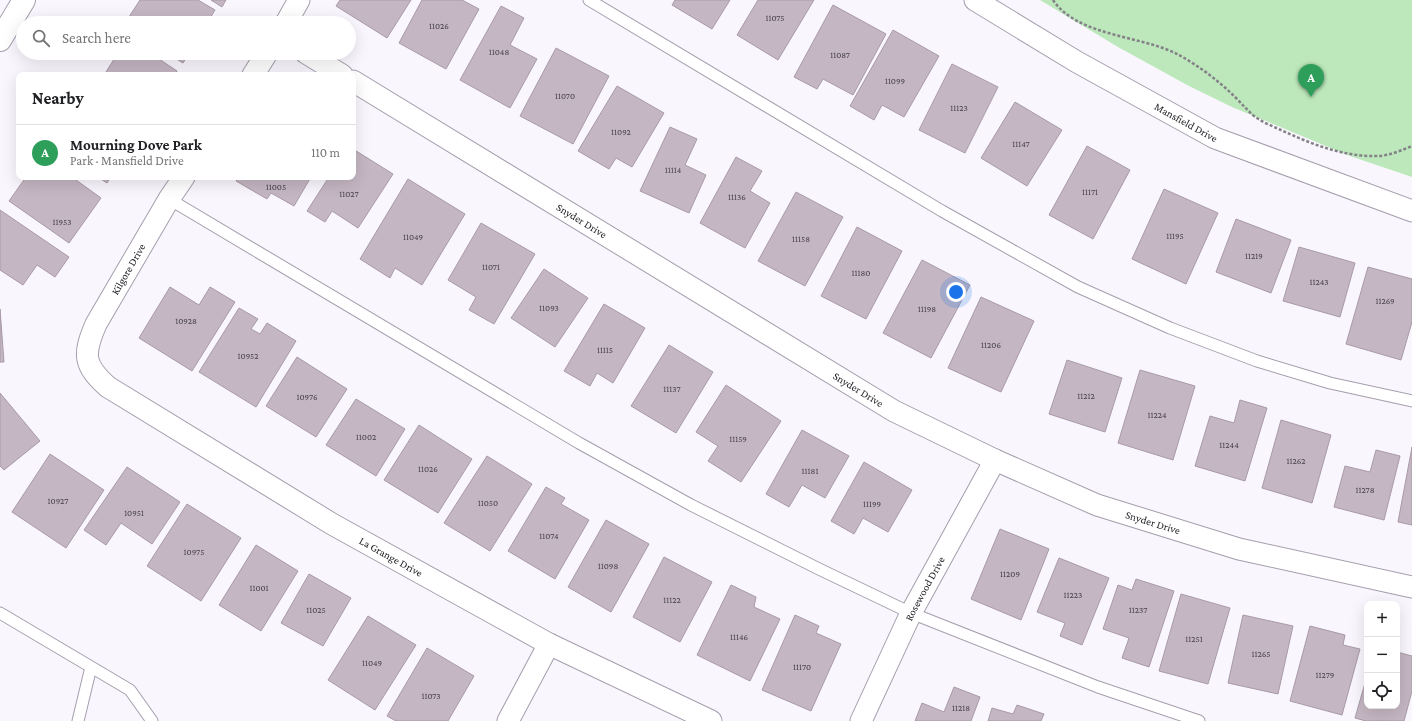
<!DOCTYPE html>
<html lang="en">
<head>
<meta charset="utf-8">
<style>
  body { margin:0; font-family:"Crimson Pro",serif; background:#f6f6f6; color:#202124 }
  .controls { position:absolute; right:12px; bottom:12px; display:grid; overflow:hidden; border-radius:8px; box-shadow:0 4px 16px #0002 }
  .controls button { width:36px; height:36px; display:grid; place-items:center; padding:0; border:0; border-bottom:1px solid #e0e0e0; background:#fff; color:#202124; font:20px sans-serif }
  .you { position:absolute; left:956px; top:292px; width:14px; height:14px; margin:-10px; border:3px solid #fff; border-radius:50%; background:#1a73e8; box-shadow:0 0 0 6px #1a73e833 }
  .badge { display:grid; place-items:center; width:26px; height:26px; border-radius:50%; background:#0f766e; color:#fff; font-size:13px; font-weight:700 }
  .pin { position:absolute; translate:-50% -33px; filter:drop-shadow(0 1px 2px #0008) }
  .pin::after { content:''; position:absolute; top:21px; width:14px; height:12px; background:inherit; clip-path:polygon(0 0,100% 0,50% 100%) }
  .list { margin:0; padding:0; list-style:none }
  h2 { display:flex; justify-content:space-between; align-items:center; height:52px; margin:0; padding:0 16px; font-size:17px }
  h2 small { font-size:13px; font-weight:400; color:#757577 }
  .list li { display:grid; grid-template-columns:26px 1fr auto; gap:12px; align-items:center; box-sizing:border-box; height:56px; padding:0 16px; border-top:1px solid #e0e0e0 }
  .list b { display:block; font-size:15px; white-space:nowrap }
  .list p { margin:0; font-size:13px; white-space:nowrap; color:#757577 }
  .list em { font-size:13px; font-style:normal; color:#757577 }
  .icon { flex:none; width:22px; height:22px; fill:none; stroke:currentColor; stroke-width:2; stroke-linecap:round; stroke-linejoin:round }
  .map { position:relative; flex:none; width:1412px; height:721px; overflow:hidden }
  .search { position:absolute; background:#fff; box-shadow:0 4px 16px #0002; left:16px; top:16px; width:340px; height:44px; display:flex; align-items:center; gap:10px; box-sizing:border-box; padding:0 14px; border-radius:22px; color:#757577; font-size:15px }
  .panel { position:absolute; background:#fff; box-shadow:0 4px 16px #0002; left:16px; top:72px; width:340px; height:108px; border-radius:8px }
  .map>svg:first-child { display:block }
</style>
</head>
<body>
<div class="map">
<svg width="1412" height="721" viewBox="0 0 1412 721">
  <rect width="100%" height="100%" fill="#f9f6fd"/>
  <path fill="#bce8bb" d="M 1040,0 L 1412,0 L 1412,177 L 1350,156 L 1232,107 L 1189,86 L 1118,47 Z"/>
  <path fill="#c4b6c2" stroke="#a89aa6" d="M 140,0 L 198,0 L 215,10 L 207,23 L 125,23 Z
    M 211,0 L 226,0 L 222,7 Z
    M 340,0 L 411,0 L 387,38 L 336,6 Z
    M 422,0 L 462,0 L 479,9 L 446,69 L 399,43 Z
    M 675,0 L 730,0 L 712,29 L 672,5 Z
    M 758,0 L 814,0 L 778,60 L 737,35 Z
    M 833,5 L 886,34 L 853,95 L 823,79 L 817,89 L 794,77 Z
    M 501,6 L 524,18 L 510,45 L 537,59 L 510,108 L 460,80 Z
    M 893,30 L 939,56 L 904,117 L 882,105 L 874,120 L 850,106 Z
    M 556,48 L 609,76 L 573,144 L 520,116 Z
    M 118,53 L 150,53 L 177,71 L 175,75 L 104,75 Z
    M 167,53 L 189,53 L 183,63 Z
    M 952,64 L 998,87 L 965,153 L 919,130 Z
    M 617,86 L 664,113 L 632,167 L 616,158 L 609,169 L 578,151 Z
    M 1015,102 L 1062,130 L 1027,186 L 981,158 Z
    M 670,127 L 697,139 L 685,165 L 706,175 L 689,213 L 640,191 Z
    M 1087,146 L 1130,170 L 1093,239 L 1049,215 Z
    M 353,149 L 393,174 L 358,228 L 332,211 L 325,222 L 307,211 L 329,177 L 353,177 Z
    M 736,157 L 762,171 L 750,191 L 770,203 L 745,248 L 700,223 Z
    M 26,177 L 72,177 L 101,198 L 69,243 L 9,201 Z
    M 98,177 L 111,177 L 107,183 Z
    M 239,177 L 311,177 L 294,206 L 271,193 L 267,199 L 236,181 Z
    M 408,179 L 465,214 L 422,285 L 395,268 L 390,278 L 360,259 Z
    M 1164,189 L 1218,213 L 1186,284 L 1132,259 Z
    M 796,192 L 843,217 L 805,286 L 758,261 Z
    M 0,210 L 69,257 L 55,277 L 37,265 L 23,285 L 0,270 Z
    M 1236,219 L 1291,240 L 1271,293 L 1216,272 Z
    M 481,223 L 535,254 L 494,324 L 469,310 L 476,297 L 448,280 Z
    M 857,227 L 902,251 L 866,319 L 821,296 Z
    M 1299,247 L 1355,263 L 1340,317 L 1283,301 Z
    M 922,260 L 970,285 L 931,358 L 883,333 Z
    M 1368,267 L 1412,279 L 1412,322 L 1401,360 L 1346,344 Z
    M 544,269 L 588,298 L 555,347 L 511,318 Z
    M 170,287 L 199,305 L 210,287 L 235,302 L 192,371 L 139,338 Z
    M 981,297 L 1034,321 L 1001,392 L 948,368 Z
    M 604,304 L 645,328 L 613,383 L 597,373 L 590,386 L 564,371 Z
    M 239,308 L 258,319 L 251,329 L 260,334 L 267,323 L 296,341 L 256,407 L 199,372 Z
    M 0,309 L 4,362 L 0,362 Z
    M 669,345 L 713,372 L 676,433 L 631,406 Z
    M 297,357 L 347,389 L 316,437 L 266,406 Z
    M 1067,360 L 1122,378 L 1105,432 L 1049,414 Z
    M 1140,370 L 1195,386 L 1173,460 L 1118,443 Z
    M 726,385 L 781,421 L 741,482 L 708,461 L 718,446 L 696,432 Z
    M 0,393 L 40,441 L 4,470 L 0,466 Z
    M 356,399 L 405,429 L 376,476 L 326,445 Z
    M 1240,400 L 1267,408 L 1245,481 L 1195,466 L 1210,416 L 1234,423 Z
    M 1281,420 L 1331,435 L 1312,503 L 1262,488 Z
    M 419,425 L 472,459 L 438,513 L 384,480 Z
    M 802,430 L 849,456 L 825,498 L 802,485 L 789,507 L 766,494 Z
    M 1412,447 L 1412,525 L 1398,522 Z
    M 1376,450 L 1400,456 L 1384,520 L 1334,507 L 1345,466 L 1370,472 Z
    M 50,454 L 104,490 L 66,548 L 12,512 Z
    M 487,456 L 532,484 L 490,551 L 444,523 Z
    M 864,462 L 912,490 L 888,532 L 863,518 L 854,534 L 831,521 Z
    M 127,467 L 180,502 L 152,544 L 121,523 L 106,545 L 84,530 Z
    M 546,487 L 565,498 L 561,504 L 589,520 L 555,579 L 508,551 Z
    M 187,504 L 241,538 L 201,601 L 147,566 Z
    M 606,520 L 649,544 L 611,612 L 568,587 Z
    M 1000,529 L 1049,549 L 1021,620 L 971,599 Z
    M 256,545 L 298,571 L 261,631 L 219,605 Z
    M 664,557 L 712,582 L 680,642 L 633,617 Z
    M 1059,558 L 1109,578 L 1082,645 L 1060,636 L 1065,623 L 1037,612 Z
    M 309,574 L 351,598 L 323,646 L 281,623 Z
    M 1136,579 L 1174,591 L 1149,667 L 1122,658 L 1129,638 L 1103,629 L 1118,585 L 1132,590 Z
    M 731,585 L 756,597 L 754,607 L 780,619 L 750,681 L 697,655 Z
    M 1181,594 L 1230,608 L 1208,684 L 1159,671 Z
    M 795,615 L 819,626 L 816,633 L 841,644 L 811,711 L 762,690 Z
    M 1243,615 L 1293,626 L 1278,694 L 1228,683 Z
    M 368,616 L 416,645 L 375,710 L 328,680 Z
    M 1310,626 L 1345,635 L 1343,645 L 1360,649 L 1342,715 L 1290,701 Z
    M 427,648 L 474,676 L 448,721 L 396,721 L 387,716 Z
    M 1397,652 L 1412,656 L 1412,691 L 1404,721 L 1366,721 L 1355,718 L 1367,676 L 1367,706 L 1397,706 Z
    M 954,687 L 980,697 L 971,721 L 915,721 L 922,703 L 944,712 Z
    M 1017,705 L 1044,714 L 1041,721 L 988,721 L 992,708 L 1013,714 Z"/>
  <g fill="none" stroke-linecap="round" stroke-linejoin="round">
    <defs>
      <path id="service" d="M 589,0 L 942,211 L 1078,287 L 1170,328 L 1257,361 L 1330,383 L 1412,401
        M 169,199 L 579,443 L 691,505 L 819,569 L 911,613 L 1098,687 L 1199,721
        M 0,613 L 130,690 L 152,721
        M 78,721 L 91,667"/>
      <g id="minor">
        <path id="s1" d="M 975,0 L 1077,62 L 1215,138 L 1412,211"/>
        <path d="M 286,23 L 299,0"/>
        <path d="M 306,53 L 342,75"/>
        <path d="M 253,75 L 267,53"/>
        <path id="s2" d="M 353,81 L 894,411 L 995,460 L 1097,505 L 1239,549 L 1412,587"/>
        <path id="s3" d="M 184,177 L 169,199 L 96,324 C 83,354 83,365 108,387 L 332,524 L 549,644 L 711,721"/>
        <path d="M 508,721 L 549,644"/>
        <path id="s4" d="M 861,721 L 911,613 L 995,460"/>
      </g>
      <path id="secondary" d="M 0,40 L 24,0"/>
    </defs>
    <use href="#service" stroke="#a59ead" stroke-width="13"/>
    <use href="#minor" stroke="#a59ead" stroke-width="23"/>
    <use href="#secondary" stroke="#a59ead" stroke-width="24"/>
    <path stroke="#848187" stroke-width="2.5" stroke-dasharray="3 2" stroke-linecap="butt" d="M 1053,0 C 1078,37 1142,35 1179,55 C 1199,66 1219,81 1235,97 C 1242,104 1247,110 1254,116 C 1262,122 1272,126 1281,130 C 1311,144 1344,157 1377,156 C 1389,156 1402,150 1412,146"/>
    <use href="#service" stroke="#fff" stroke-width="11"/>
    <use href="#minor" stroke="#fff" stroke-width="21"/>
    <use href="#secondary" stroke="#fff" stroke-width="22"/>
  </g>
  <g text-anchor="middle" stroke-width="4" stroke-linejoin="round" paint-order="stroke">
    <g font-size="9" fill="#48424a">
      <text x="775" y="21">11075</text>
      <text x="439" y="29">11026</text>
      <text x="499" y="55">11048</text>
      <text x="840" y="58">11087</text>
      <text x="895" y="84">11099</text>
      <text x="565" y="99">11070</text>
      <text x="959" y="111">11123</text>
      <text x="621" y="135">11092</text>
      <text x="1021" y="147">11147</text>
      <text x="673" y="173">11114</text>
      <text x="276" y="190">11005</text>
      <text x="1090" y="195">11171</text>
      <text x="349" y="197">11027</text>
      <text x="737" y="200">11136</text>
      <text x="62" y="225">11953</text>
      <text x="1175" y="239">11195</text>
      <text x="413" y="240">11049</text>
      <text x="801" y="242">11158</text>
      <text x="1254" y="259">11219</text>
      <text x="491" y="270">11071</text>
      <text x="861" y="276">11180</text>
      <text x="1319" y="285">11243</text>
      <text x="1385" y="304">11269</text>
      <text x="549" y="311">11093</text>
      <text x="927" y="312">11198</text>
      <text x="186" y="324">10928</text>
      <text x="991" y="348">11206</text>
      <text x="605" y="353">11115</text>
      <text x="248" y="359">10952</text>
      <text x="672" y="392">11137</text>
      <text x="1086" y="399">11212</text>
      <text x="307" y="400">10976</text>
      <text x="1157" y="418">11224</text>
      <text x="366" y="440">11002</text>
      <text x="738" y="442">11159</text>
      <text x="1229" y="448">11244</text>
      <text x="1296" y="464">11262</text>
      <text x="428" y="472">11026</text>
      <text x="810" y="474">11181</text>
      <text x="1365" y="493">11278</text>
      <text x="58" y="504">10927</text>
      <text x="488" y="506">11050</text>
      <text x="872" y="507">11199</text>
      <text x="134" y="516">10951</text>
      <text x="549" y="539">11074</text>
      <text x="194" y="555">10975</text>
      <text x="608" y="569">11098</text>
      <text x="1010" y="577">11209</text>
      <text x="259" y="591">11001</text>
      <text x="1073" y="598">11223</text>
      <text x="672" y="603">11122</text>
      <text x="316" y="613">11025</text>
      <text x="1138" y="613">11237</text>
      <text x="739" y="640">11146</text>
      <text x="1194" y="642">11251</text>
      <text x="1261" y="657">11265</text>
      <text x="372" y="666">11049</text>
      <text x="802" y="670">11170</text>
      <text x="1325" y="678">11279</text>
      <text x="431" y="699">11073</text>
      <text x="961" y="711">11218</text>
    </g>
    <g font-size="11" fill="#1f1c22" stroke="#fff">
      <text dy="4" stroke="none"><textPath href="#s1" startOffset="244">Mansfield Drive</textPath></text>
      <text dy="4" stroke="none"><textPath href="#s2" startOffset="268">Snyder Drive</textPath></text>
      <text transform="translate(128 269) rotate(-60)" y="4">Kilgore Drive</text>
      <text dy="4" stroke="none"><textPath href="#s2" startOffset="592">Snyder Drive</textPath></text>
      <text dy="4" stroke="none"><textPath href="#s2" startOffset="916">Snyder Drive</textPath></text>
      <text dy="4" stroke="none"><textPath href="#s3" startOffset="573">La Grange Drive</textPath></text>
      <text dy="4" stroke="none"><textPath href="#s4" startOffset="147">Rosewood Drive</textPath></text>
    </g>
  </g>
</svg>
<div class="controls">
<button>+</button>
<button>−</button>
<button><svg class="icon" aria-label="locate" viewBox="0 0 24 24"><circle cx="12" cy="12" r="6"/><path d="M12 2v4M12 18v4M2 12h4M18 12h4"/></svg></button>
</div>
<div class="you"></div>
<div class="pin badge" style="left:1311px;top:97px;background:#2e9e5b">A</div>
<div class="search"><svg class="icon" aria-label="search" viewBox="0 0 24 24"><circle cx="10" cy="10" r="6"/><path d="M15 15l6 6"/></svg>Search here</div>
<section class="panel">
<h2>Nearby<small></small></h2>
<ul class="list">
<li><span class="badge" style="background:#2e9e5b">A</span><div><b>Mourning Dove Park</b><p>Park · Mansfield Drive</p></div><em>110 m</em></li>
</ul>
</section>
</div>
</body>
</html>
